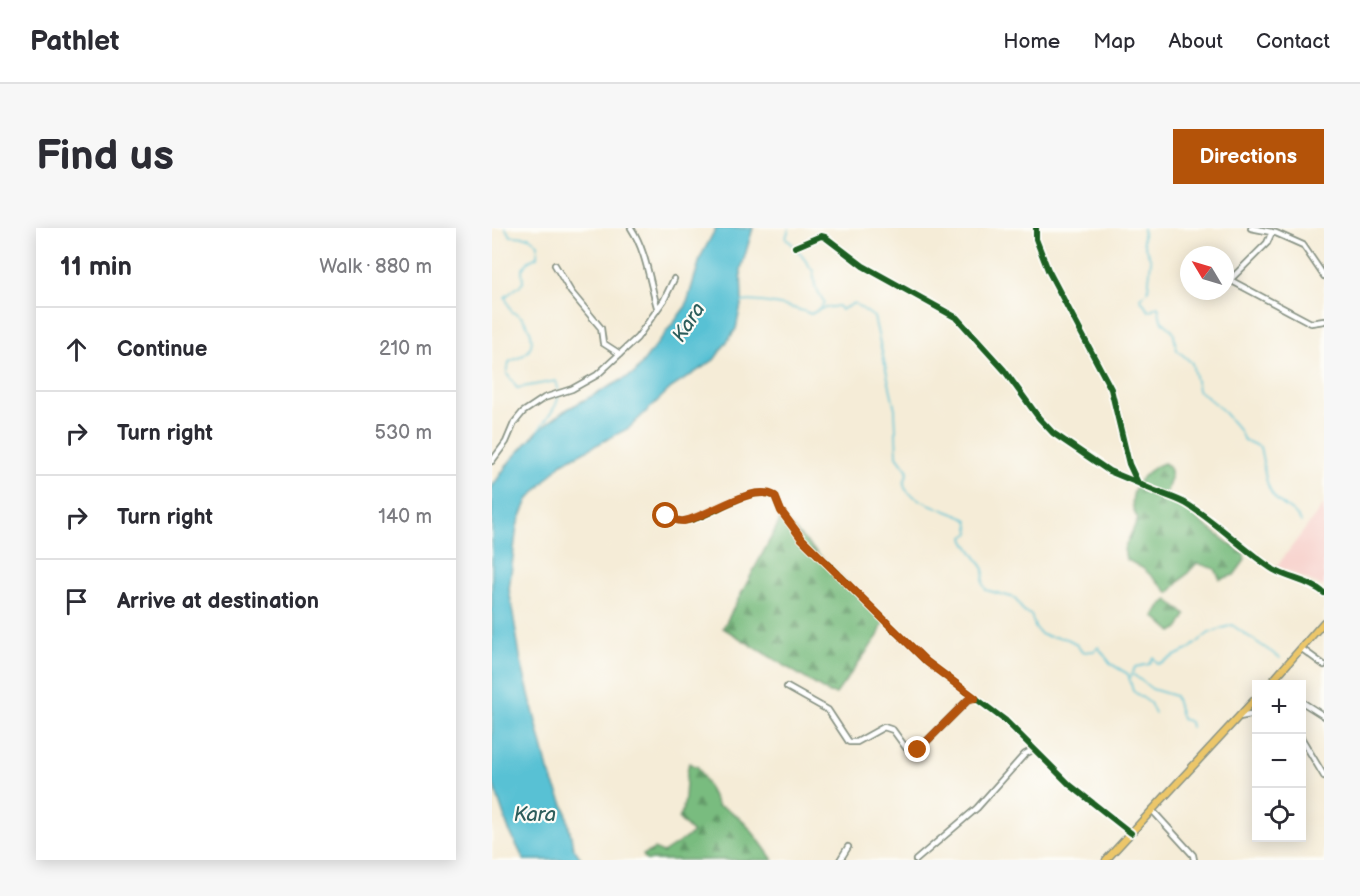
<!DOCTYPE html>
<html lang="en">
<head>
<meta charset="utf-8">
<style>
  body { margin:0; font-family:"Balsamiq Sans",sans-serif; background:#f7f7f7; color:#2b2b33 }
  .controls { position:absolute; right:18px; bottom:18px; display:grid; overflow:hidden; border-radius:0px; box-shadow:0 3px 15px #0003 }
  .controls button { width:54px; height:54px; display:grid; place-items:center; padding:0; border:0; border-bottom:2px solid #e1e1e2; background:#fff; color:#2b2b33; font:30px sans-serif }
  .compass { position:absolute; left:688px; top:18px; width:54px; height:54px; border-radius:50%; background:#fff; box-shadow:0 3px 15px #0003; rotate:308deg }
  .stop { position:absolute; width:18px; height:18px; margin:-14px; border:4px solid #b45309; border-radius:50%; background:#fff }
  .stop.end { background:#b45309; border-color:#fff; box-shadow:0 2px 6px #0008 }
  .list { margin:0; padding:0; list-style:none }
  h2 { display:flex; justify-content:space-between; align-items:center; height:78px; margin:0; padding:0 24px; font-size:26px }
  h2 small { font-size:20px; font-weight:400; color:#7c7c81 }
  .list li { display:grid; grid-template-columns:39px 1fr auto; gap:18px; align-items:center; box-sizing:border-box; height:84px; padding:0 24px; border-top:2px solid #e1e1e2 }
  .list b { display:block; font-size:22px; white-space:nowrap }
  .list em { font-size:20px; font-style:normal; color:#7c7c81 }
  .icon { flex:none; width:33px; height:33px; fill:none; stroke:currentColor; stroke-width:2; stroke-linecap:round; stroke-linejoin:round }
  .map { position:relative; flex:none; width:832px; height:632px; overflow:hidden; border-radius:0px }
  header { display:flex; align-items:center; gap:36px; box-sizing:border-box; height:84px; padding:0 30px; background:#fff; border-bottom:2px solid #e1e1e2 }
  header strong { font-size:28px }
  nav { display:flex; gap:33px; margin-inline-start:auto; font-size:21px }
  .intro { display:flex; align-items:center; justify-content:space-between; box-sizing:border-box; height:144px; padding:0 36px }
  h1 { margin:0; font-size:42px }
  .button { padding:15px 27px; border-radius:0px; background:#b45309; color:#fff; font-size:21px; font-weight:700 }
  main { display:flex; gap:36px; padding:0 36px }
  aside { flex:1; background:#fff; border-radius:0px; box-shadow:0 3px 15px #0003 }
  .map>svg:first-child { display:block }
</style>
</head>
<body>
<header>
<strong>Pathlet</strong>
<nav><a>Home</a><a>Map</a><a>About</a><a>Contact</a></nav>
</header>
<div class="intro"><h1>Find us</h1><a class="button">Directions</a></div>
<main>
<aside>
<h2>11 min<small>Walk · 880 m</small></h2>
<ul class="list">
<li><svg class="icon" aria-label="ahead" viewBox="0 0 24 24"><path d="M12 20V5M6 11l6-6 6 6"/></svg><div><b>Continue</b></div><em>210 m</em></li>
<li><svg class="icon" aria-label="right" viewBox="0 0 24 24"><path d="M7 20v-9h11M14 6l5 5-5 5"/></svg><div><b>Turn right</b></div><em>530 m</em></li>
<li><svg class="icon" aria-label="right" viewBox="0 0 24 24"><path d="M7 20v-9h11M14 6l5 5-5 5"/></svg><div><b>Turn right</b></div><em>140 m</em></li>
<li><svg class="icon" aria-label="arrive" viewBox="0 0 24 24"><path d="M6 21V4h12l-3 4 3 4H6"/></svg><div><b>Arrive at destination</b></div></li>
</ul>
</aside>
<div class="map">
<svg width="832" height="632" viewBox="0 0 832 632">
  <defs>
    <pattern id="forest-firs" width="22" height="20" patternUnits="userSpaceOnUse" patternTransform="scale(1.5)"><rect width="22" height="20" fill="#79bc7f"/><path d="M5 1l3.5 6h-7zM16 11l3.5 6h-7z" fill="#639a69"/></pattern>
  </defs>
  <rect width="100%" height="100%" fill="#fdfcf7"/>
  <filter id="ink" filterUnits="userSpaceOnUse"><feTurbulence type="fractalNoise" baseFrequency=".0167" numOctaves="2"/><feDisplacementMap in="SourceGraphic" scale="12" xChannelSelector="R" yChannelSelector="G"/><feConvolveMatrix kernelMatrix="1 2 1 2 8 2 1 2 1" color-interpolation-filters="sRGB"/></filter>
  <filter id="wash" filterUnits="userSpaceOnUse"><feTurbulence type="fractalNoise" baseFrequency=".008" numOctaves="4" result="noise"/><feDisplacementMap in="SourceGraphic" scale="24" xChannelSelector="R" yChannelSelector="G"/><feGaussianBlur stdDeviation="1.35" result="paint"/><feColorMatrix in="noise" values="0 0 0 0 0 0 0 0 0 0 0 0 0 0 0 0 0 1.4 0 .05"/><feComposite in="paint" operator="in"/></filter>
  <g filter="url(#wash)">
    <rect width="100%" height="100%" fill="#f5ecd7"/>
    <path fill="#f7d0cb" d="M 832,276 L 832,359 L 785,338 Z"/>
    <path fill="url(#forest-firs)" stroke="#4c7c5a" stroke-width="1.5" d="M 672,235 L 677,238 L 679,250 L 673,269 L 699,281 L 705,291 L 752,327 L 753,332 L 742,347 L 728,351 L 723,341 L 705,335 L 677,365 L 652,341 L 634,331 L 632,321 L 646,291 C 631,268 649,243 672,235 Z
      M 290,289 L 392,393 L 386,408 L 344,466 L 337,465 L 231,400 Z
      M 676,372 L 694,387 L 687,400 L 680,404 L 662,388 L 668,378 Z
      M 197,535 L 206,539 L 226,578 C 249,583 267,613 281,632 L 154,632 L 151,627 L 162,621 L 171,625 L 201,605 L 187,591 C 197,570 191,556 197,535 Z"/>
    <path fill="#58c1d4" stroke="#3c7f84" stroke-width="1.5" d="M 224,0 L 261,0 L 249,41 L 250,72 L 244,101 L 222,132 L 179,160 L 137,200 L 70,235 L 36,272 L 25,298 L 17,361 L 29,434 L 56,542 L 74,583 L 81,619 L 90,632 L 32,632 L 16,600 L 0,552 L 0,259 L 18,233 L 47,202 L 72,183 L 143,145 L 194,78 L 209,28 Z"/>
    <g fill="none" stroke-linecap="round" stroke-linejoin="round">
      <path stroke="#58c1d4" stroke-width="1.5" d="M 13,0 L 19,8 L 37,9 L 46,16 L 45,29 L 37,33 L 30,41 L 31,55 L 13,69 L 20,84 C 34,88 45,109 37,122 C 33,128 24,131 17,134 L 15,146 L 25,160 L 64,153 C 72,175 59,183 47,202
        M 297,0 L 294,10 L 301,17
        M 651,0 L 651,14 L 659,32 L 656,63 L 648,70 L 657,83 L 666,78 L 669,92 L 681,103 L 685,122 L 700,135 L 706,162 L 728,180 L 747,202 L 752,212 L 768,219 C 772,235 772,258 784,271 C 793,280 802,281 809,294
        M 249,74 C 265,71 303,79 319,86 L 328,81 L 332,74 L 323,58 L 321,43 L 304,20
        M 328,81 L 346,78 L 349,82 L 362,75 L 382,89 L 403,181 L 405,228 L 416,243 C 415,247 412,253 412,257 C 413,272 465,285 476,292 L 478,305 L 472,309 L 473,313 L 492,341 L 491,356 L 494,362 L 523,370 L 532,384 L 539,387 C 541,391 541,396 544,401 C 554,417 575,399 590,424 L 602,423 L 606,419 L 619,436 L 636,446 L 641,463 L 658,475 L 663,486
        M 642,447 L 660,461 L 683,468 L 690,491 L 698,494 L 699,499
        M 639,449 L 643,439 L 658,436 L 661,429 L 666,436 L 697,421 L 717,405 L 740,397 L 788,430"/>
    </g>
  </g>
  <g filter="url(#ink)">
    <g fill="none" stroke-linecap="round" stroke-linejoin="round">
      <defs>
        <path id="minor" d="M 139,0 C 154,23 157,51 165,79
          M 544,0 L 544,11 L 556,42 L 619,161 L 637,236 L 646,255 C 661,264 678,267 693,275 C 725,294 751,322 782,342 C 798,351 818,353 832,365
          M 759,0 L 784,5 L 811,17 L 832,48
          M 303,19 L 329,8 L 333,9 L 371,38 L 465,90 L 512,142 L 547,190 L 561,205 L 617,243 L 646,255
          M 63,37 L 79,64 L 109,100 L 111,115 L 128,126
          M 738,52 L 819,95 L 832,93
          M 733,57 L 775,15 L 780,4
          M 726,64 L 727,63
          M 0,233 L 14,214 L 22,195 L 31,184 L 52,170 L 80,161 L 105,147 L 145,110 L 172,72 L 182,51
          M 167,286 C 175,288 183,293 190,293 C 216,293 257,254 283,268 L 289,283 L 310,311 L 435,434 L 514,493 L 578,557 L 639,605
          M 810,421 L 832,437
          M 295,459 L 336,482 L 357,514 L 365,514 L 392,499 L 401,502 L 414,520 L 426,522 L 477,471 L 483,470
          M 810,474 L 832,488
          M 747,489 L 764,486
          M 810,511 L 832,548
          M 660,582 L 701,627 L 702,632
          M 348,632 L 356,619
          M 424,632 L 485,580 L 533,526 L 543,521"/>
        <path id="major" d="M 777,457 L 832,394
          M 614,632 L 764,470"/>
      </defs>
      <use href="#minor" stroke="#8a9486" stroke-width="8"/>
      <use href="#major" stroke="#8a9486" stroke-width="9"/>
      <use href="#minor" stroke="#fff" stroke-width="4.5"/>
      <use href="#major" stroke="#ecc669" stroke-width="6"/>
      <defs>
        <path id="cycleway" d="M 544,0 L 544,11 L 556,42 L 619,161 L 637,236 L 646,255 C 661,264 678,267 693,275 C 725,294 751,322 782,342 C 798,351 818,353 832,365
          M 303,19 L 329,8 L 333,9 L 371,38 L 465,90 L 512,142 L 547,190 L 561,205 L 617,243 L 646,255
          M 167,286 C 175,288 183,293 190,293 C 216,293 257,254 283,268 L 289,283 L 310,311 L 435,434 L 514,493 L 578,557 L 639,605"/>
      </defs>
      <use href="#cycleway" stroke="#fdfcf7" stroke-width="10"/>
      <use href="#cycleway" stroke="#1b5e20" stroke-width="6"/>
    </g>
  </g>
  <g fill="none" stroke-linecap="round" stroke-linejoin="round" filter="url(#ink)">
    <path stroke="#b45309" stroke-width="8" d="M 174,288 C 179,290 186,294 192,293 C 217,289 259,255 283,268 L 289,283 L 310,311 L 435,434 L 483,470 L 477,471 L 426,522"/>
  </g>
  <g text-anchor="middle" stroke-width="4.5" stroke-linejoin="round" paint-order="stroke">
    <g font-size="20" font-style="italic" fill="#2d5e5c" stroke="#fdfcf7">
      <text transform="translate(196 94) rotate(-57)" y="7">Kara</text>
      <text x="43" y="593">Kara</text>
    </g>
  </g>
</svg>
<div class="controls">
<button>+</button>
<button>−</button>
<button><svg class="icon" aria-label="locate" viewBox="0 0 24 24"><circle cx="12" cy="12" r="6"/><path d="M12 2v4M12 18v4M2 12h4M18 12h4"/></svg></button>
</div>
<svg class="compass" viewBox="-18 -18 36 36"><path d="M0-13l5 13h-10z" fill="#e53935"/><path d="M0 13l5-13h-10z" fill="#7c7c81"/></svg>
<div class="stop" style="left:174px;top:288px"></div>
<div class="stop end" style="left:426px;top:522px"></div>
</div>
</main>
</body>
</html>
